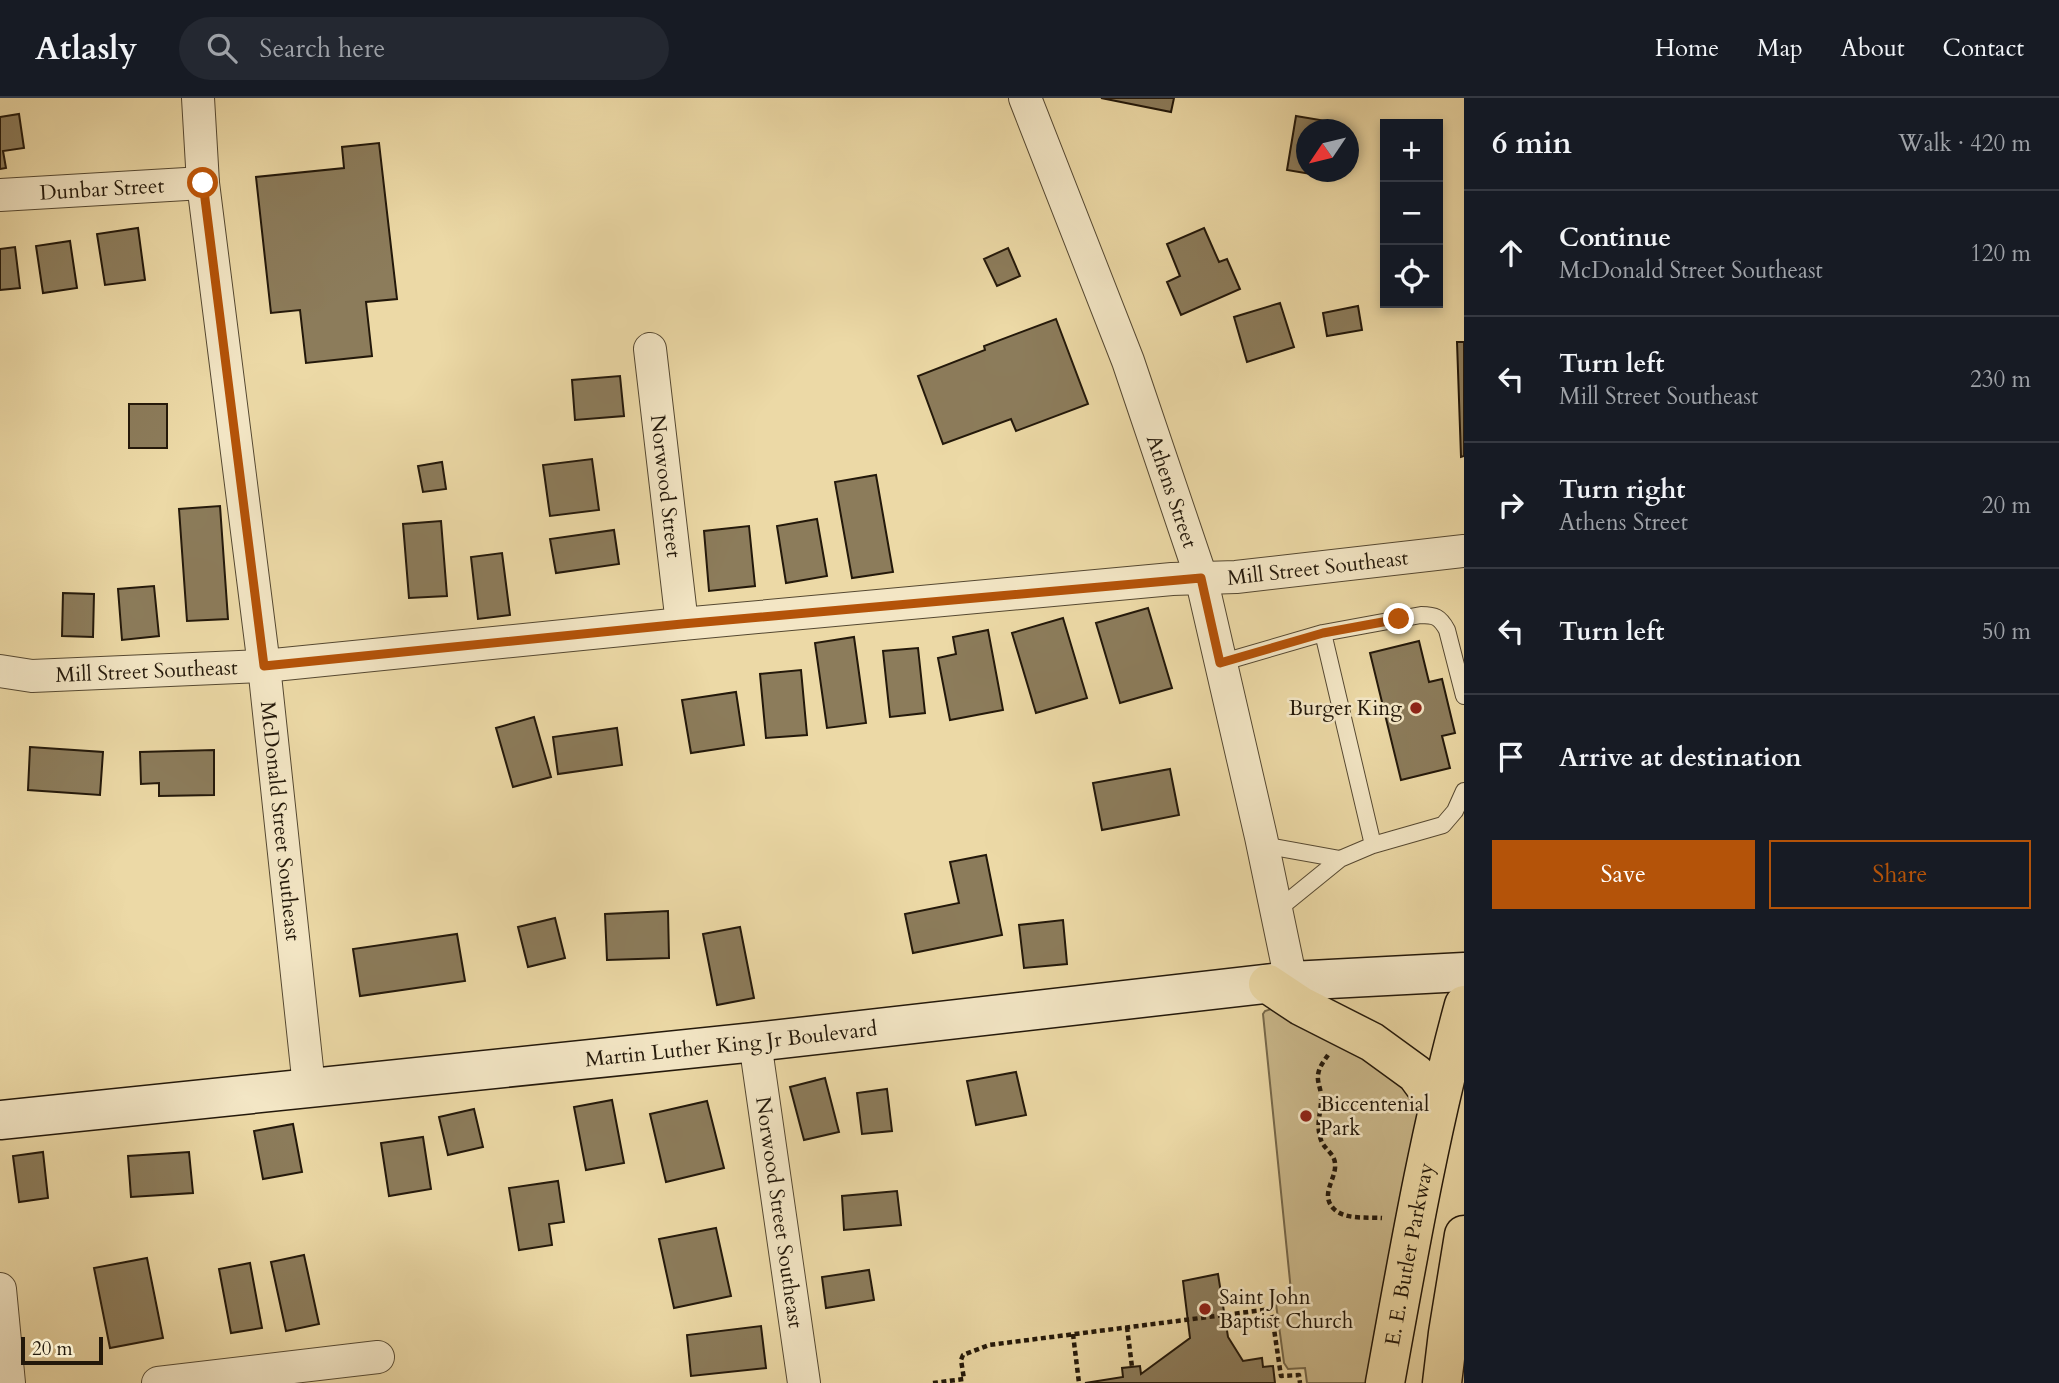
<!DOCTYPE html>
<html lang="en">
<head>
<meta charset="utf-8">
<style>
  body { margin:0; font-family:Cardo,serif; background:#242831; color:#f1f3f6 }
  .controls { position:absolute; right:21px; top:21px; display:grid; overflow:hidden; border-radius:0px; box-shadow:0 4px 10px #0003 }
  .controls button { width:63px; height:63px; display:grid; place-items:center; padding:0; border:0; border-bottom:2px solid #363941; background:#171b24; color:#f1f3f6; font:35px sans-serif }
  .compass { position:absolute; left:1296px; top:21px; width:63px; height:63px; border-radius:50%; background:#171b24; box-shadow:0 4px 10px #0003; rotate:235deg }
  .scale { position:absolute; left:21px; bottom:18px; width:82px; box-sizing:border-box; padding-left:7px; border:4px solid #23180a; border-top:0; font-size:19px; line-height:24px; white-space:nowrap; color:#23180a; -webkit-text-stroke:5px #f3e6c5; paint-order:stroke }
  .stop { position:absolute; width:21px; height:21px; margin:-16px; border:5px solid #b45309; border-radius:50%; background:#fff }
  .stop.end { background:#b45309; border-color:#fff; box-shadow:0 2px 7px #0008 }
  .list { margin:0; padding:0; list-style:none }
  h2 { display:flex; justify-content:space-between; align-items:center; height:91px; margin:0; padding:0 28px; font-size:30px }
  h2 small { font-size:23px; font-weight:400; color:#9ea1a6 }
  .list li { display:grid; grid-template-columns:46px 1fr auto; gap:21px; align-items:center; box-sizing:border-box; height:126px; padding:0 28px; border-top:2px solid #363941 }
  .list b { display:block; font-size:26px; white-space:nowrap }
  .list p { margin:0; font-size:23px; white-space:nowrap; color:#9ea1a6 }
  .list em { font-size:23px; font-style:normal; color:#9ea1a6 }
  .actions { display:flex; gap:14px; padding:21px 28px }
  .actions a { flex:1; padding:16px 0; border:2px solid #b45309; border-radius:0px; text-align:center; font-size:24px; color:#b45309 }
  .actions .main { background:#b45309; color:#fff }
  .icon { flex:none; width:38px; height:38px; fill:none; stroke:currentColor; stroke-width:2; stroke-linecap:round; stroke-linejoin:round }
  .map { position:relative; flex:none; width:1464px; height:1285px; overflow:hidden }
  header { display:flex; align-items:center; gap:42px; box-sizing:border-box; height:98px; padding:0 35px; background:#171b24; border-bottom:2px solid #363941 }
  header strong { font-size:33px }
  nav { display:flex; gap:38px; margin-inline-start:auto; font-size:24px }
  .search { width:490px; height:63px; background:#242831; display:flex; align-items:center; gap:18px; box-sizing:border-box; padding:0 24px; border-radius:38px; color:#9ea1a6; font-size:26px }
  main { display:flex }
  aside { flex:1; background:#171b24 }
  .map>svg:first-child { display:block }
</style>
</head>
<body>
<header>
<strong>Atlasly</strong>
<div class="search"><svg class="icon" aria-label="search" viewBox="0 0 24 24"><circle cx="10" cy="10" r="6"/><path d="M15 15l6 6"/></svg>Search here</div>
<nav><a>Home</a><a>Map</a><a>About</a><a>Contact</a></nav>
</header>
<main>
<div class="map">
<svg width="1464" height="1285" viewBox="0 0 1464 1285">
  <rect width="100%" height="100%" fill="#ecd9a6"/>
  <filter id="stains"><feTurbulence type="fractalNoise" baseFrequency=".00286" numOctaves="4"/><feColorMatrix values="0 0 0 0 .2 0 0 0 0 .09 0 0 0 0 .02 0 0 0 .5 -.17"/></filter>
  <radialGradient id="worn" r=".72"><stop offset=".6" stop-color="#630" stop-opacity="0"/><stop offset="1" stop-color="#630" stop-opacity=".3"/></radialGradient>
  <path fill="#cab88b" stroke="#76684a" stroke-width="2" d="M 1271,911 L 1390,973 L 1417,1009 L 1421,1025 L 1371,1285 L 1307,1285 L 1305,1270 L 1288,1271 L 1284,1265 L 1276,1206 L 1292,1203 L 1263,916 L 1265,913 Z"/>
  <path fill="#8c7c5b" stroke="#23180a" stroke-width="2" d="M 1101,0 L 1174,0 L 1171,14 Z
    M 19,16 L 24,50 L 3,53 L 6,70 L 0,71 L 0,19 Z
    M 1296,18 L 1338,25 L 1337,32 L 1307,32 L 1307,74 L 1330,74 L 1329,79 L 1287,72 Z
    M 379,45 L 397,201 L 366,204 L 372,258 L 306,265 L 300,212 L 271,215 L 256,79 L 344,70 L 342,49 Z
    M 138,130 L 145,182 L 105,187 L 97,136 Z
    M 1204,130 L 1219,164 L 1227,161 L 1240,191 L 1181,217 L 1167,184 L 1180,178 L 1167,146 Z
    M 70,143 L 77,190 L 43,195 L 36,148 Z
    M 15,149 L 20,190 L 0,192 L 0,151 Z
    M 1008,150 L 1020,178 L 997,188 L 984,161 Z
    M 1280,205 L 1294,249 L 1247,264 L 1234,219 Z
    M 1358,208 L 1362,232 L 1327,238 L 1323,215 Z
    M 1056,221 L 1088,306 L 1016,333 L 1011,321 L 943,346 L 918,278 L 985,252 L 984,248 Z
    M 1457,244 L 1464,244 L 1464,358 L 1461,359 Z
    M 620,278 L 624,318 L 575,322 L 572,282 Z
    M 129,306 L 167,306 L 167,350 L 129,350 Z
    M 592,361 L 599,412 L 550,418 L 543,367 Z
    M 442,364 L 446,391 L 423,394 L 418,368 Z
    M 876,377 L 893,474 L 852,480 L 835,384 Z
    M 220,408 L 228,521 L 187,523 L 179,411 Z
    M 817,421 L 827,478 L 786,485 L 777,428 Z
    M 441,423 L 447,498 L 409,500 L 403,426 Z
    M 749,428 L 755,488 L 709,493 L 704,433 Z
    M 614,432 L 619,466 L 556,475 L 550,441 Z
    M 502,455 L 510,517 L 478,521 L 471,459 Z
    M 154,488 L 159,538 L 122,542 L 118,491 Z
    M 63,495 L 94,496 L 93,539 L 62,538 Z
    M 1148,510 L 1172,590 L 1120,605 L 1096,525 Z
    M 1063,520 L 1087,600 L 1036,615 L 1012,535 Z
    M 988,532 L 1003,612 L 950,622 L 938,560 L 956,556 L 953,539 Z
    M 854,539 L 866,625 L 827,630 L 815,545 Z
    M 1419,543 L 1429,584 L 1442,581 L 1455,635 L 1442,638 L 1450,670 L 1401,682 L 1370,555 Z
    M 918,550 L 925,615 L 890,619 L 883,553 Z
    M 801,572 L 807,637 L 766,640 L 760,576 Z
    M 736,594 L 744,647 L 691,655 L 682,602 Z
    M 534,619 L 551,679 L 513,689 L 496,630 Z
    M 617,630 L 622,667 L 558,676 L 553,639 Z
    M 30,649 L 103,654 L 100,697 L 28,692 Z
    M 214,652 L 214,697 L 159,698 L 159,685 L 141,686 L 140,654 Z
    M 1170,671 L 1179,717 L 1102,732 L 1093,685 Z
    M 986,757 L 1002,837 L 913,855 L 905,816 L 959,805 L 950,764 Z
    M 668,813 L 669,860 L 607,862 L 605,816 Z
    M 555,820 L 565,860 L 528,869 L 518,829 Z
    M 1063,822 L 1067,866 L 1024,870 L 1019,827 Z
    M 740,829 L 754,900 L 717,907 L 703,836 Z
    M 457,836 L 465,883 L 360,898 L 353,851 Z
    M 1016,974 L 1026,1017 L 976,1027 L 967,983 Z
    M 825,980 L 839,1034 L 804,1042 L 790,989 Z
    M 887,991 L 892,1033 L 862,1036 L 857,995 Z
    M 612,1002 L 624,1065 L 586,1072 L 574,1009 Z
    M 707,1003 L 724,1070 L 666,1084 L 650,1016 Z
    M 474,1011 L 483,1049 L 448,1057 L 439,1019 Z
    M 293,1026 L 302,1074 L 263,1081 L 254,1033 Z
    M 423,1039 L 431,1091 L 389,1098 L 381,1045 Z
    M 43,1054 L 48,1100 L 19,1104 L 13,1058 Z
    M 189,1054 L 193,1095 L 131,1099 L 128,1058 Z
    M 558,1083 L 564,1124 L 549,1126 L 552,1147 L 519,1152 L 509,1090 Z
    M 897,1093 L 901,1127 L 844,1132 L 842,1098 Z
    M 716,1130 L 731,1198 L 674,1210 L 659,1141 Z
    M 304,1157 L 319,1226 L 286,1233 L 271,1164 Z
    M 147,1160 L 163,1240 L 110,1250 L 94,1170 Z
    M 250,1165 L 262,1230 L 231,1235 L 219,1171 Z
    M 869,1172 L 874,1202 L 826,1210 L 822,1179 Z
    M 1218,1176 L 1228,1239 L 1243,1263 L 1262,1260 L 1263,1269 L 1273,1268 L 1275,1285 L 1085,1285 L 1123,1279 L 1122,1270 L 1140,1268 L 1141,1276 L 1190,1240 L 1183,1183 Z
    M 761,1228 L 766,1270 L 691,1278 L 687,1237 Z"/>
  <g fill="none" stroke-linecap="round" stroke-linejoin="round">
    <defs>
      <path id="service" d="M 1323,535 L 1421,517 C 1435,517 1440,519 1447,532 L 1464,598
        M 1220,565 L 1323,535 L 1373,747
        M 1262,747 L 1340,761
        M 1276,813 L 1340,761 L 1373,747 L 1443,727 L 1455,713 L 1464,693"/>
      <g id="minor">
        <path id="s1" d="M 198,0 L 203,85 L 264,568 L 309,989"/>
        <path id="s2" d="M 1025,0 L 1128,263 L 1201,479 L 1261,739 L 1291,883"/>
        <path id="s3" d="M 0,97 L 203,85"/>
        <path id="s4" d="M 650,251 L 682,526"/>
        <path id="s5" d="M 0,573 L 32,578 L 264,568 L 682,526 L 1172,481 L 1236,479 L 1464,453"/>
        <path id="s6" d="M 755,944 L 804,1285"/>
        <path d="M 0,1191 L 9,1285"/>
        <path d="M 158,1285 L 378,1259"/>
      </g>
      <g id="secondary">
        <path id="s7" d="M 0,1022 L 755,944 L 1291,883 L 1464,874"/>
      </g>
      <g id="trunk">
        <path d="M 1268,886 L 1301,908 L 1372,944 L 1416,976 L 1438,1006"/>
        <path id="s8" d="M 1385,1285 C 1408,1158 1430,1031 1464,907"/>
        <path d="M 1442,1285 L 1448,1235 L 1464,1137"/>
      </g>
    </defs>
    <use href="#service" stroke="#554831" stroke-width="18"/>
    <use href="#minor" stroke="#554831" stroke-width="34"/>
    <use href="#secondary" stroke="#23180a" stroke-width="41"/>
    <use href="#trunk" stroke="#23180a" stroke-width="41"/>
    <path stroke="#23180a" stroke-width="4.5" stroke-dasharray="5 3.5" stroke-linecap="butt" d="M 1328,957 C 1324,963 1319,969 1318,977 C 1317,984 1321,991 1321,998 C 1322,1014 1315,1025 1321,1042 C 1324,1051 1334,1055 1335,1065 C 1337,1081 1319,1096 1334,1111 C 1345,1122 1368,1119 1382,1120
      M 1127,1229 L 1132,1269
      M 1073,1236 L 1079,1285
      M 933,1285 L 964,1281 L 961,1262 L 963,1257 L 989,1247 L 1271,1211 L 1281,1278 L 1299,1277 L 1300,1285"/>
    <use href="#service" stroke="#f3e6c5" stroke-width="16"/>
    <use href="#minor" stroke="#f3e6c5" stroke-width="32"/>
    <use href="#secondary" stroke="#f3e6c5" stroke-width="38"/>
    <use href="#trunk" stroke="#ecd9a6" stroke-width="38"/>
  </g>
  <g fill="none" stroke-linecap="round" stroke-linejoin="round">
    <path stroke="#b45309" stroke-width="9" d="M 203,85 L 264,568 L 682,526 L 1201,480 L 1220,565 L 1323,535 L 1399,521"/>
  </g>
  <g fill="#8f2418" stroke="#f3e6c5" stroke-width="2.5">
    <circle cx="1416" cy="610" r="7"/>
    <circle cx="1306" cy="1018" r="7"/>
    <circle cx="1205" cy="1211" r="7"/>
  </g>
  <g text-anchor="middle" stroke-width="5" stroke-linejoin="round" paint-order="stroke">
    <g font-size="21" fill="#23180a" stroke="#f3e6c5">
      <text dy="7" stroke="none"><textPath href="#s3" startOffset="102">Dunbar Street</textPath></text>
      <text dy="7" stroke="none"><textPath href="#s4" startOffset="138">Norwood Street</textPath></text>
      <text dy="7" stroke="none"><textPath href="#s2" startOffset="420">Athens Street</textPath></text>
      <text dy="7" stroke="none"><textPath href="#s5" startOffset="1323">Mill Street Southeast</textPath></text>
      <text dy="7" stroke="none"><textPath href="#s5" startOffset="147">Mill Street Southeast</textPath></text>
      <text dy="7" stroke="none"><textPath href="#s1" startOffset="728">McDonald Street Southeast</textPath></text>
      <text dy="7" stroke="none"><textPath href="#s7" startOffset="735">Martin Luther King Jr Boulevard</textPath></text>
      <text dy="7" stroke="none"><textPath href="#s6" startOffset="172">Norwood Street Southeast</textPath></text>
      <text dy="7" stroke="none"><textPath href="#s8" startOffset="131">E. E. Butler Parkway</textPath></text>
    </g>
    <g font-size="21" fill="#23180a" stroke="#f3e6c5" text-anchor="start">
      <text x="1402" y="617" text-anchor="end">Burger King</text>
      <text x="1320" y="1013">Biccentenial<tspan x="1320" dy="24">Park</tspan></text>
      <text x="1219" y="1206">Saint John<tspan x="1219" dy="24">Baptist Church</tspan></text>
    </g>
  </g>
  <rect width="100%" height="100%" filter="url(#stains)"/>
  <rect width="100%" height="100%" fill="url(#worn)"/>
</svg>
<div class="controls">
<button>+</button>
<button>−</button>
<button><svg class="icon" aria-label="locate" viewBox="0 0 24 24"><circle cx="12" cy="12" r="6"/><path d="M12 2v4M12 18v4M2 12h4M18 12h4"/></svg></button>
</div>
<svg class="compass" viewBox="-18 -18 36 36"><path d="M0-13l5 13h-10z" fill="#e53935"/><path d="M0 13l5-13h-10z" fill="#9ea1a6"/></svg>
<div class="scale">20 m</div>
<div class="stop" style="left:203px;top:85px"></div>
<div class="stop end" style="left:1399px;top:521px"></div>
</div>
<aside>
<h2>6 min<small>Walk · 420 m</small></h2>
<ul class="list">
<li><svg class="icon" aria-label="ahead" viewBox="0 0 24 24"><path d="M12 20V5M6 11l6-6 6 6"/></svg><div><b>Continue</b><p>McDonald Street Southeast</p></div><em>120 m</em></li>
<li><svg class="icon" aria-label="left" viewBox="0 0 24 24"><path d="M17 20v-9H6M10 6l-5 5 5 5"/></svg><div><b>Turn left</b><p>Mill Street Southeast</p></div><em>230 m</em></li>
<li><svg class="icon" aria-label="right" viewBox="0 0 24 24"><path d="M7 20v-9h11M14 6l5 5-5 5"/></svg><div><b>Turn right</b><p>Athens Street</p></div><em>20 m</em></li>
<li><svg class="icon" aria-label="left" viewBox="0 0 24 24"><path d="M17 20v-9H6M10 6l-5 5 5 5"/></svg><div><b>Turn left</b></div><em>50 m</em></li>
<li><svg class="icon" aria-label="arrive" viewBox="0 0 24 24"><path d="M6 21V4h12l-3 4 3 4H6"/></svg><div><b>Arrive at destination</b></div></li>
</ul>
<div class="actions"><a class="main">Save</a><a>Share</a></div>
</aside>
</main>
</body>
</html>
